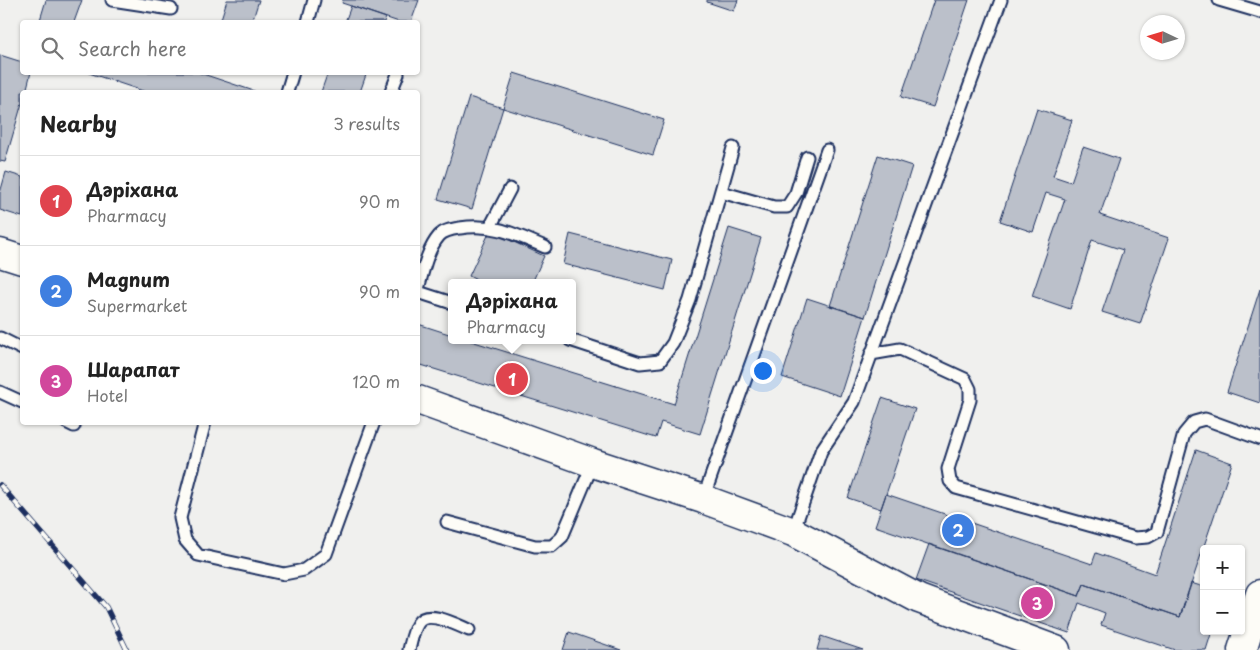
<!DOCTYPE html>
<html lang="en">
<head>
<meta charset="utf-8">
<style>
  body { margin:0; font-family:"Playpen Sans",sans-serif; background:#f2f2f2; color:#222 }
  .controls { position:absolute; right:15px; bottom:15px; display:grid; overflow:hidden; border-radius:5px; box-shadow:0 1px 4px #0004 }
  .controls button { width:45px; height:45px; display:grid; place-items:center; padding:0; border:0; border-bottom:1px solid #e0e0e0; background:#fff; color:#222; font:25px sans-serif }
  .compass { position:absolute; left:1140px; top:15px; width:45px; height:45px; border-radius:50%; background:#fff; box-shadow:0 1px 4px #0004; rotate:274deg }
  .you { position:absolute; left:762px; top:370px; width:18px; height:18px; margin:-12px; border:4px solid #fff; border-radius:50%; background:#1a73e8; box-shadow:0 0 0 8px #1a73e833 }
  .badge { display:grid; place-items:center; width:32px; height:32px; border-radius:50%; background:#0f766e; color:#fff; font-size:16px; font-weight:700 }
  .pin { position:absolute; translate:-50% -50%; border:2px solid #fff; box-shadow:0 1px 5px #0006 }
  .popup { position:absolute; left:448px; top:279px; width:128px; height:65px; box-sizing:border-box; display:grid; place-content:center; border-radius:5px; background:#fff; filter:drop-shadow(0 1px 4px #0005); font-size:16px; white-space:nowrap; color:#767676 }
  .popup b { font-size:19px; color:#222 }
  .popup::after { content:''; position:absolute; left:50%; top:100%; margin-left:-10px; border:10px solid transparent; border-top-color:#fff }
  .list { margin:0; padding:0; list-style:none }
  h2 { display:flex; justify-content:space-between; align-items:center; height:65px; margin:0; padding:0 20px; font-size:21px }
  h2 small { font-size:16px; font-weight:400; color:#767676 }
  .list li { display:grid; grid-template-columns:32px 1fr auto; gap:15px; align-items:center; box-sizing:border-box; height:90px; padding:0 20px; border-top:1px solid #e0e0e0 }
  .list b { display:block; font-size:19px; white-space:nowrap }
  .list p { margin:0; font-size:16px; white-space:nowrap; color:#767676 }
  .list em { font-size:16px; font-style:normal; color:#767676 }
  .icon { flex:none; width:28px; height:28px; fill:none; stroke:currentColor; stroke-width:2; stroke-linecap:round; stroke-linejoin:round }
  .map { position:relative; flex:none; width:1260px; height:650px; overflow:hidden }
  .search { position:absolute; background:#fff; box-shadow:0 1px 4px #0004; left:20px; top:20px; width:400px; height:55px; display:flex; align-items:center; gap:12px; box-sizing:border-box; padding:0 18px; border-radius:5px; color:#767676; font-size:19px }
  .panel { position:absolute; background:#fff; box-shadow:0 1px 4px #0004; left:20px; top:90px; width:400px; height:335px; border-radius:5px }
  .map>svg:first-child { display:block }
</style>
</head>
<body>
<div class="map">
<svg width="1260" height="650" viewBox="0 0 1260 650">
  <rect width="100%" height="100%" fill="#f0f0ee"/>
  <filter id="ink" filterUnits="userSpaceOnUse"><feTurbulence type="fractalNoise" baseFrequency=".02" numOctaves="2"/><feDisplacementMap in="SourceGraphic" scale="10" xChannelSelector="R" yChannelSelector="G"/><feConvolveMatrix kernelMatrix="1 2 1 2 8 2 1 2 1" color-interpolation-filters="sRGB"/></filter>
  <g filter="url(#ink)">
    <path fill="#bbc0ca" stroke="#1b2f5e" d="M 46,0 L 82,0 L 74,22 L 48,22 L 40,20 Z
      M 227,0 L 259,0 L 252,22 L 220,22 Z
      M 343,0 L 419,0 L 411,22 L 399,22 L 342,3 Z
      M 707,0 L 738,0 L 734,11 L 707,2 Z
      M 934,0 L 969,0 L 933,107 L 901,97 Z
      M 351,6 L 386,18 L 384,22 L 345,22 Z
      M 0,55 L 22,62 L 22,72 L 31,72 L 26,92 L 22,92 L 22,103 L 5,162 L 0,161 Z
      M 86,72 L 197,72 L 257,92 L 146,92 Z
      M 328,72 L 367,72 L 360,92 L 321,92 Z
      M 514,73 L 664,120 L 653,155 L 503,108 Z
      M 469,97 L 503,108 L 472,209 L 438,199 Z
      M 1037,109 L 1072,120 L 1053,176 L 1071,182 L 1083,147 L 1119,159 L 1100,215 L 1169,238 L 1140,324 L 1102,312 L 1123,250 L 1092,240 L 1070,309 L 1032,296 L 1065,199 L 1046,193 L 1033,232 L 1000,221 Z
      M 878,155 L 912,166 L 865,317 L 830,306 Z
      M 6,172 L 22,177 L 22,217 L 0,210 L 0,193 Z
      M 729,228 L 761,238 L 700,434 L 661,422 L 656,438 L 418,364 L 418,324 L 452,335 L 452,340 L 468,340 L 674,404 Z
      M 490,231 L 544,256 L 532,283 L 482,283 L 469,276 Z
      M 570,234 L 672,260 L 665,290 L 563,264 Z
      M 1260,289 L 1260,403 L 1227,392 Z
      M 807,298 L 865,317 L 840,396 L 782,377 Z
      M 882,398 L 915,409 L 881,509 L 848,498 Z
      M 1196,450 L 1232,463 L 1180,617 L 1084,584 L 1079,596 L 875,526 L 886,494 L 1092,564 L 1096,553 L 1155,574 Z
      M 929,544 L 1079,596 L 1084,584 L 1180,617 L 1191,583 L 1204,587 L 1204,631 L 1212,631 L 1206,650 L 1175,650 L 1101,625 L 1105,613 L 1079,603 L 1069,633 L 916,580 Z
      M 569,632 L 621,650 L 563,650 Z
      M 821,636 L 863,650 L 817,650 Z"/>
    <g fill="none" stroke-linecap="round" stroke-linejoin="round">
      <defs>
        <path id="lane" d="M 112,0 L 171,9
          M 1219,0 L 1260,12
          M 308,22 L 314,0
          M 287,92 L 293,72
          M 391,92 L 398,74
          M 721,192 L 774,207 L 787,207 L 796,193 L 807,157
          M 490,227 L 510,189
          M 418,289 C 423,271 427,250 439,236 C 444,230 453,229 460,228 C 494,223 514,234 545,247
          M 418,292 L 452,303
          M 0,338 L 22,349
          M 570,340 L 640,363 L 660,361 L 673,343 L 690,300 L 733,148
          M 871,354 L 900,349 L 965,379 L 970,389 L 970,400 L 948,469 L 950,481 L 956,488 L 1135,538 L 1148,537 L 1157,532 L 1184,434 L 1194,422 L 1205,419 L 1260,439
          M 0,392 L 22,402
          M 66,422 L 74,426
          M 205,422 L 180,518 L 185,540 L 198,555 L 284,574 L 304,570 L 326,554 L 374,422
          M 703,499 L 827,150
          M 447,522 L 535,546 L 552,546 L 562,537 L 593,463
          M 793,532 L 821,451 L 854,402 L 1001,0
          M 409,650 C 411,642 413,630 418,623 C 427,609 457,625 469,630"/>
        <path id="secondary" d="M 0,253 L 22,260
          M 418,400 L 593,463 L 703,499 L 793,532 L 919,599 L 1056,650
          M 1242,650 L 1260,594"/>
      </defs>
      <use href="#lane" stroke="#1b2f5e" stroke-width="15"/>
      <use href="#secondary" stroke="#1b2f5e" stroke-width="31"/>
      <use href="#lane" stroke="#fdfcf7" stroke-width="11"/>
      <use href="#secondary" stroke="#fdfcf7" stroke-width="28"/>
      <defs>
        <path id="rail" d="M 0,485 L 106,607 L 127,650"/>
      </defs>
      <use href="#rail" stroke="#1b2f5e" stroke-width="5.5"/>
      <use href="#rail" stroke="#fdfcf7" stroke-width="4" stroke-dasharray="11" stroke-linecap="butt"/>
    </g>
  </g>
</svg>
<div class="controls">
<button>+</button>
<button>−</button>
</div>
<svg class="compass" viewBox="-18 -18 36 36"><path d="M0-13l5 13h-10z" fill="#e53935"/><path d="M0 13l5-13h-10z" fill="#767676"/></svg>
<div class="you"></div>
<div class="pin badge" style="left:512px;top:379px;background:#e0444e">1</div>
<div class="popup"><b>Дəріхана</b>Pharmacy</div>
<div class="pin badge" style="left:958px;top:530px;background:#3f7fe0">2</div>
<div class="pin badge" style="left:1037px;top:603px;background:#d1479c">3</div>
<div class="search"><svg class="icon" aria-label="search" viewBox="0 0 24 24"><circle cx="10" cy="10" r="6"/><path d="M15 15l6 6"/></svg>Search here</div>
<section class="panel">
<h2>Nearby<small>3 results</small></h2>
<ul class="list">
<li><span class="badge" style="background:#e0444e">1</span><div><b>Дəріхана</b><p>Pharmacy</p></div><em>90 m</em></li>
<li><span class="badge" style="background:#3f7fe0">2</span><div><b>Magnum</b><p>Supermarket</p></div><em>90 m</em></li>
<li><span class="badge" style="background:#d1479c">3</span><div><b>Шарапат</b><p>Hotel</p></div><em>120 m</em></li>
</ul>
</section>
</div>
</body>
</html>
